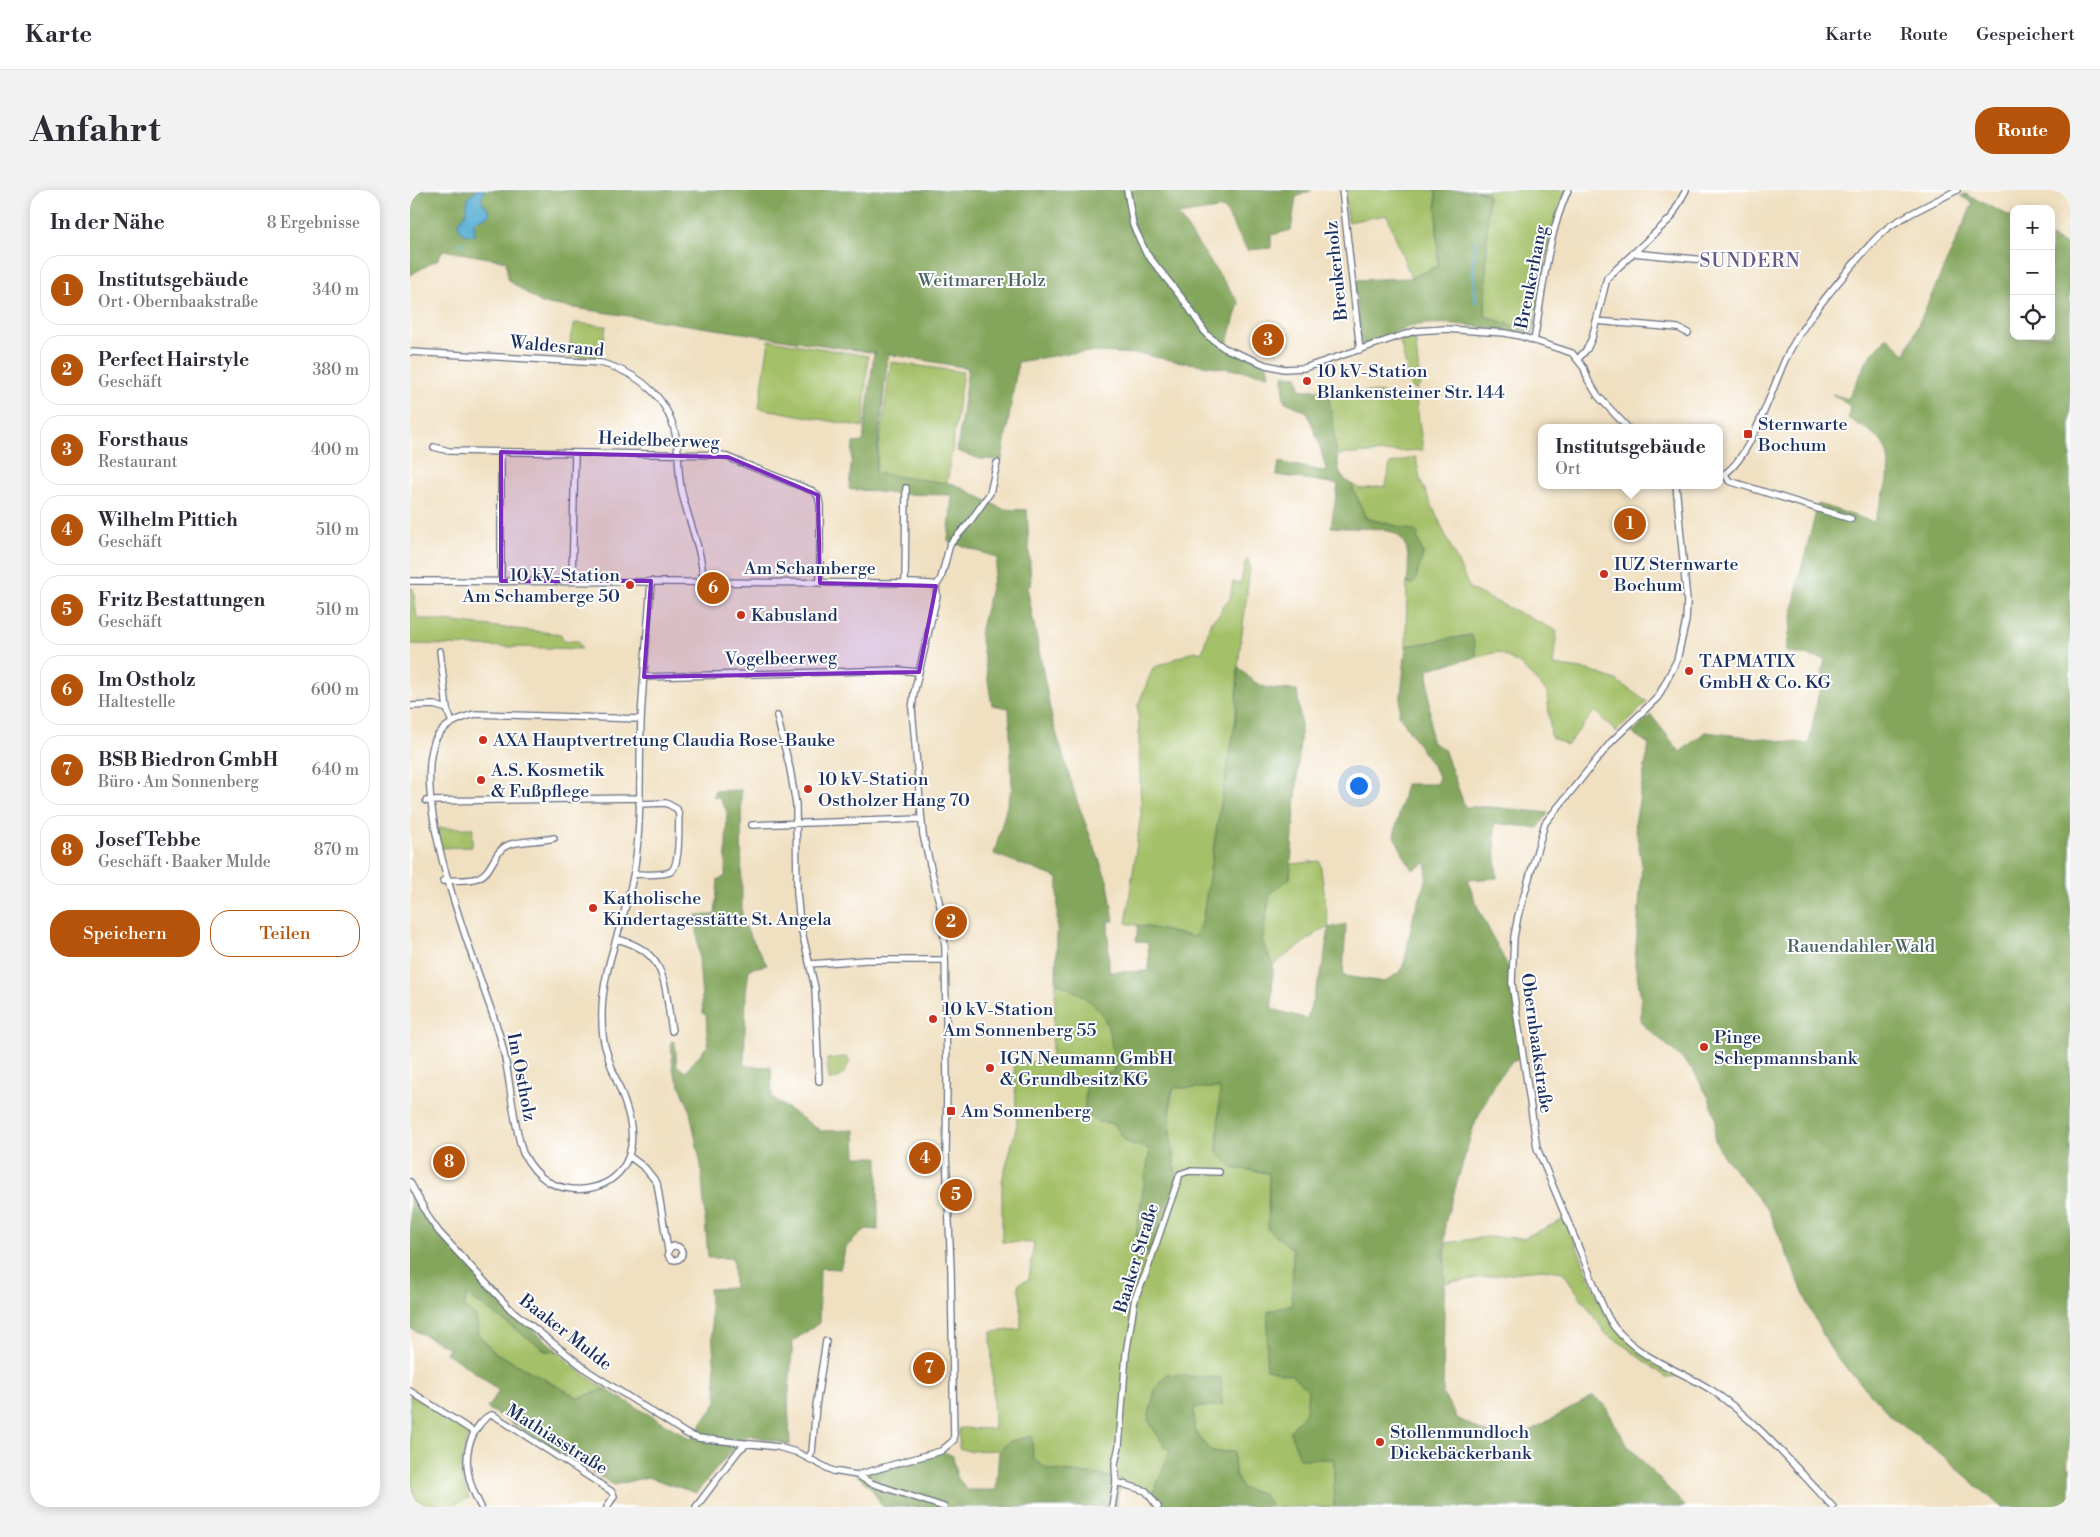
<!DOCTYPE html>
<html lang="de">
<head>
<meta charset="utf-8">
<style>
  body { margin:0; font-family:"Libre Bodoni",serif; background:#f2f2f3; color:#2b2b33 }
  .controls { position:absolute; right:15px; top:15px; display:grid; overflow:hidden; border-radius:10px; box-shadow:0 2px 12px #0003 }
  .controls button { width:45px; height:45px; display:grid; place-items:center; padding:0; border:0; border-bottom:1px solid #e1e1e2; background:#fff; color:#2b2b33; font:25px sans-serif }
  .you { position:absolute; left:948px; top:595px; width:18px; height:18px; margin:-12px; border:4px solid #fff; border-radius:50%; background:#1a73e8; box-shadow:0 0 0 8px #1a73e833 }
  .badge { display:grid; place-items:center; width:32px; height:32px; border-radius:50%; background:#b45309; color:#fff; font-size:16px; font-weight:700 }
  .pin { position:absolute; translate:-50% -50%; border:2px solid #fff; box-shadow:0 1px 5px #0006 }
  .popup { position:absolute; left:1128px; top:234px; width:185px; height:65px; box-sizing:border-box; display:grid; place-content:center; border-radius:10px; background:#fff; filter:drop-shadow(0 1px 4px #0005); font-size:16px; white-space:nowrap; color:#7c7c81 }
  .popup b { font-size:19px; color:#2b2b33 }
  .popup::after { content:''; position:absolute; left:50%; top:100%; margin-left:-10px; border:10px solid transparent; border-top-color:#fff }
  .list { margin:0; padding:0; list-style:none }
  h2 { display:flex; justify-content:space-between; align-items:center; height:65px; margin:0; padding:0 20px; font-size:21px }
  h2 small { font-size:16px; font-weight:400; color:#7c7c81 }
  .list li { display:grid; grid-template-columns:32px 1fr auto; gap:15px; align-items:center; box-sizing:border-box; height:70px; margin:0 10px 10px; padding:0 10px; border:1px solid #e1e1e2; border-radius:20px }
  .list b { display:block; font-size:19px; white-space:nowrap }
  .list p { margin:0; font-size:16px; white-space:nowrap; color:#7c7c81 }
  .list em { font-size:16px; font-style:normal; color:#7c7c81 }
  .actions { display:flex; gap:10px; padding:15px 20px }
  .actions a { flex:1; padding:11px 0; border:1px solid #b45309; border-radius:20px; text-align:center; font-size:18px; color:#b45309 }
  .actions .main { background:#b45309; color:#fff }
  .icon { flex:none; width:28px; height:28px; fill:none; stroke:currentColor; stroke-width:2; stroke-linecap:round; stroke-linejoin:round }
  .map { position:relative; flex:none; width:1660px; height:1317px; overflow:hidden; border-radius:20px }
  header { display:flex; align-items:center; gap:30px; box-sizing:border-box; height:70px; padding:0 25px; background:#fff; border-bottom:1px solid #e1e1e2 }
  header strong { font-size:24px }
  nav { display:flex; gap:28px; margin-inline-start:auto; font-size:18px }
  .intro { display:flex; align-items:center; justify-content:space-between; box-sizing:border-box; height:120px; padding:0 30px }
  h1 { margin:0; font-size:35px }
  .button { padding:12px 22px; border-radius:20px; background:#b45309; color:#fff; font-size:18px; font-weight:700 }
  main { display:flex; gap:30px; padding:0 30px }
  aside { flex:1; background:#fff; border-radius:20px; box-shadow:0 2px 12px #0003 }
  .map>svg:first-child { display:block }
</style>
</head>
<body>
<header>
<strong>Karte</strong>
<nav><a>Karte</a><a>Route</a><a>Gespeichert</a></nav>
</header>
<div class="intro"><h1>Anfahrt</h1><a class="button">Route</a></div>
<main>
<aside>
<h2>In der Nähe<small>8 Ergebnisse</small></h2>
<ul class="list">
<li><span class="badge">1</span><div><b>Institutsgebäude</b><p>Ort · Obernbaakstraße</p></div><em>340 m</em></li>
<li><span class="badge">2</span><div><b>Perfect Hairstyle</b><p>Geschäft</p></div><em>380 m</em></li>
<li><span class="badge">3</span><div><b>Forsthaus</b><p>Restaurant</p></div><em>400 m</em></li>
<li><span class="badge">4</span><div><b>Wilhelm Pittich</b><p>Geschäft</p></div><em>510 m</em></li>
<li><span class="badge">5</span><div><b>Fritz Bestattungen</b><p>Geschäft</p></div><em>510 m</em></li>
<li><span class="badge">6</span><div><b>Im Ostholz</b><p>Haltestelle</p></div><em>600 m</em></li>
<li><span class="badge">7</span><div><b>BSB Biedron GmbH</b><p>Büro · Am Sonnenberg</p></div><em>640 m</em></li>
<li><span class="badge">8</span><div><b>Josef Tebbe</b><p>Geschäft · Baaker Mulde</p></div><em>870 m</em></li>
</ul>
<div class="actions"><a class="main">Speichern</a><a>Teilen</a></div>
</aside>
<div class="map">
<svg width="1660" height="1317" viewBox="0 0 1660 1317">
  <rect width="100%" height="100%" fill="#fff"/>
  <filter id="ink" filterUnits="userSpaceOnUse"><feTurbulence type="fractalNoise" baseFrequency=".02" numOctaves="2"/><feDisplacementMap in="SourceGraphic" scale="10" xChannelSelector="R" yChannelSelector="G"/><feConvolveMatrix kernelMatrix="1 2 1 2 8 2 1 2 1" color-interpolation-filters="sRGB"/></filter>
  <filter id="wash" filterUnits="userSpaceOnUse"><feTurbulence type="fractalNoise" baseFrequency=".0096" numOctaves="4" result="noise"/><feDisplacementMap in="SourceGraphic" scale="20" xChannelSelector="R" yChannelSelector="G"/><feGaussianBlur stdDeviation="1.12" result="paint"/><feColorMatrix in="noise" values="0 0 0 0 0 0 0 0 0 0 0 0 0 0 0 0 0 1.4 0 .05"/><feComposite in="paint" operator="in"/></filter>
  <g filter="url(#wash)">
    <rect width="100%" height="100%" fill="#f0e0c1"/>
    <path fill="#a4c068" stroke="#607863" d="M 934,0 L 1026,0 L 1028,76 L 1001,88 L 977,25 L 938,32 Z
      M 1061,0 L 1156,0 C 1136,46 1132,94 1124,143 L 1075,126 L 1078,4 Z
      M 165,133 L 196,136 L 191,169 L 159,166 L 161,144 Z
      M 1005,145 L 1010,195 L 1006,200 L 1000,196 L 990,150 Z
      M 359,150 L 458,166 L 453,237 L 349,218 Z
      M 481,172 L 553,182 L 537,294 L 465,284 Z
      M 918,200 L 975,203 L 979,212 L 1006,209 L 1013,260 L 926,265 Z
      M 1006,267 L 1010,289 L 1060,399 L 1147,441 L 1143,475 L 1179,480 L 1206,490 L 1237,512 L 1206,542 L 1185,521 L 1157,555 L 1141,547 L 1137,502 L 1110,474 L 1088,462 L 1067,467 L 1061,445 L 996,456 L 997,393 L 1001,394 L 1005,391 L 1013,364 L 1007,347 L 1008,344 L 1005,341 L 956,328 L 941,294 L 951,299 L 976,296 L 980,274 Z
      M 838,369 L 840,378 L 828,476 L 826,529 L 806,642 L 792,733 L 785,747 L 716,733 L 731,623 L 728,515 L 743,478 L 784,461 L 792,463 L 801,431 L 810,424 L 812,416 L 820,409 L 823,392 L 831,393 L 835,372 Z
      M 0,398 L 3,398 L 7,428 L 151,444 L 153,451 L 168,451 L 172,459 L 0,454 Z
      M 25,638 L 63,638 L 62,657 L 29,658 Z
      M 910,671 L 919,738 L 911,740 L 863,775 L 852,751 L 860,703 L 880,688 L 881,674 Z
      M 646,792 C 696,815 701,828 704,882 L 688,887 L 688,932 L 704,934 L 716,952 L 740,959 L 727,1037 L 727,1073 L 751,1047 L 767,993 L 760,944 L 761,909 L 764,897 L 811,898 L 807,962 L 823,978 L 859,983 L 858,1018 L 883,1059 L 882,1114 L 858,1122 L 882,1185 L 899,1200 L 896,1222 L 924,1269 L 924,1317 L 859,1317 L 860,1314 L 853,1304 L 832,1299 L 825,1284 L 824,1262 L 801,1262 L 784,1240 L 784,1218 L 812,1215 L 810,1188 L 796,1188 L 757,1184 L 745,1200 L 738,1230 L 755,1257 L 761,1261 L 744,1302 L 703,1287 L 637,1279 L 623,1269 L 621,1246 L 601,1251 L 589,1260 L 559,1261 L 549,1258 L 549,1238 L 584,1239 L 581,1142 L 611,1139 L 611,1114 L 608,1094 L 619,1089 L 624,1053 L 592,1052 L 592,991 L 607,935 L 604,873 L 641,871 Z
      M 436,867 L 440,871 C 436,881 431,890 419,890 L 417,869 Z
      M 1155,1029 L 1194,1122 L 1229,1163 L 1270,1186 L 1256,1187 L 1209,1152 L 1196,1144 L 1153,1082 L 1131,1079 L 1034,1093 L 1036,1053 L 1075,1047 L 1113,1048 Z
      M 57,1104 L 136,1161 L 149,1162 L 165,1178 L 195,1199 L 169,1208 L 84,1162 L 68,1144 L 66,1127 L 54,1117 Z
      M 0,1205 L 60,1241 C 51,1267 48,1281 59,1308 L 38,1317 L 7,1317 L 0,1286 Z"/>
    <path fill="#83a65c" stroke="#4f6a5d" d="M 0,0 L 902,0 L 886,7 L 881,40 L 861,45 L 861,58 L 837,60 L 814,18 L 768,25 L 829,113 L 817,154 L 856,170 L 859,185 L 765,171 L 731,164 L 686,162 L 660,163 L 608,172 L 592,270 L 570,269 L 547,261 L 558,178 L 478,164 L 465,283 L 544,294 L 593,319 L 617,320 L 621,395 L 617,397 L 642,529 L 667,611 L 698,693 L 704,731 L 698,731 L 699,782 L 739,781 L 738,753 L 726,751 L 728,735 L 785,747 L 792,733 L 806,642 L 826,529 L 828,476 C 851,501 855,498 887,500 L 891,536 L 880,688 L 860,703 L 852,751 L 863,775 L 862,819 L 897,829 L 913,775 L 919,738 L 936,734 L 933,786 L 975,792 L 991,781 L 995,770 L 1004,723 L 1016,692 L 1017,675 L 1015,673 L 1002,680 L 984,646 L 996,594 L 1027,594 L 1029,586 L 989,525 L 996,456 L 1062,445 L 1067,467 L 1018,479 L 1021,552 L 1034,559 L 1055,617 L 1081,617 L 1138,623 L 1128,638 L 1084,633 L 1087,688 L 1057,690 L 1068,718 L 1099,779 L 1113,869 L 1103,870 L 1083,895 L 1063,938 L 1035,1033 L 1033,1204 L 1047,1228 L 1074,1242 L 1111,1246 L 1183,1206 L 1194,1214 L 1217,1255 L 1275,1316 L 1273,1317 L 924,1317 L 924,1269 L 890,1269 L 880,1241 L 896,1222 L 898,1200 L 882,1185 L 856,1179 L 858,1122 L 882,1114 L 883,1059 L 858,1040 L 859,983 L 823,978 L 807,962 L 810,898 L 763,898 L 760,909 L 760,944 L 767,992 L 751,1047 L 727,1073 L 727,1037 L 740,959 L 716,952 L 704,934 L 688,932 L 674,923 L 677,888 L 704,882 C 701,828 696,815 646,792 L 648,688 L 584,664 L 602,597 L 599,518 L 582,515 L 570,443 L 588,368 L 538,351 L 542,305 L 488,304 L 439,299 L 443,253 L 453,252 L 464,163 L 466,163 L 131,113 L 98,90 L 96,71 L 33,60 L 27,70 L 0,85 Z
      M 1026,0 L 1061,0 L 1078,3 L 1075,126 L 1124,143 L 1121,146 C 1088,139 1036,129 1003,136 C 986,140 968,149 952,155 L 944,90 L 1001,88 L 1028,76 Z
      M 1555,4 L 1604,28 L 1604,146 L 1641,146 L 1641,47 L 1660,57 L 1660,1244 L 1657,1277 L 1660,1277 L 1660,1317 L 1591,1317 L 1531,1264 L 1485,1230 L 1425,1166 L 1405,1130 L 1358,1020 L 1313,966 L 1304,948 L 1306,930 L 1299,908 L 1283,880 L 1265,862 L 1231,833 L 1231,809 L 1225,772 L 1232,675 L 1225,634 L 1239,554 L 1222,543 L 1241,525 L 1270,562 L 1295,542 L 1399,554 L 1415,469 L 1376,462 L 1388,392 L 1408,314 L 1464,332 C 1472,308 1489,272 1470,250 C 1461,240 1449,236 1438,228 L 1440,216 L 1422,204 L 1438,209 L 1458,169 L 1477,147 L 1495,164 L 1563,13 L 1551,6 Z
      M 873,185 L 887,186 L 891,200 L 918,200 L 929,280 L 932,287 L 941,294 L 956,328 L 1005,341 L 1008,344 L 1007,347 L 1013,364 L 1005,392 L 1001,394 L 997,393 C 1006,325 968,342 921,337 L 928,294 L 867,285 L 869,272 L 917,282 L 908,250 L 897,222 L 874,211 Z
      M 331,600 L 332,731 L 357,775 L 339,779 L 336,803 L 334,876 L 361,877 L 362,908 L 411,941 L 445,940 L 446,967 L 468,967 L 468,1040 L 456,1039 L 436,1057 L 430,1079 L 410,1078 L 409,1133 L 383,1151 L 378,1212 L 380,1255 L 339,1245 L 324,1258 L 286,1303 L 238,1287 L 204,1295 L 77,1218 L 89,1201 L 65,1182 L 36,1163 L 39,1158 L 0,1138 L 0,1001 L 15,1030 L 99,1119 L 149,1162 L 137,1161 L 57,1105 L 54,1117 L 66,1127 L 68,1144 L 84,1162 L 169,1208 L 195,1199 L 281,1249 L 307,1212 L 299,1099 L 324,1098 L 323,1068 L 298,1068 L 291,975 L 279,917 L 263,880 L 261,851 L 265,852 L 267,876 L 275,882 L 298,855 L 296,824 L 293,824 L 286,725 L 305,725 L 308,689 L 315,687 L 317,621 L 308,607 L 304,607 L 304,601 Z
      M 757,1184 L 796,1188 L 811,1188 L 812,1215 L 784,1218 L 784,1240 L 801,1262 L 824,1262 L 825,1284 L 832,1298 L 853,1304 L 860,1314 L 859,1317 L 752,1317 L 744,1302 L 760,1261 L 755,1257 L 738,1230 L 745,1200 Z
      M 622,1246 L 623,1269 L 637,1279 L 703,1287 L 713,1290 L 708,1303 L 707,1317 L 473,1317 L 462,1299 L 446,1284 L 528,1259 L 543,1266 L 547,1287 L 557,1300 L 586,1300 L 589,1260 L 601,1251 Z"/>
    <path fill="#56add3" stroke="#386e98" d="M 66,0 L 75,0 C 67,15 75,11 80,23 L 78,26 L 64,32 L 65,45 C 54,46 50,43 48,33 L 56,23 L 58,8 Z"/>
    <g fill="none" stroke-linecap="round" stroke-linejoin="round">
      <path stroke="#56add3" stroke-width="2.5" d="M 50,55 L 51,53
        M 1066,113 L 1063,75 L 1066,50"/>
    </g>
  </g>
  <g filter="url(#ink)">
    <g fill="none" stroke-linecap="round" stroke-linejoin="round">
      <defs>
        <path id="minor" d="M 717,0 L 723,35 L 736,63 L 775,112 L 797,145 L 814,158 L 856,175 L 874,179 L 894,178 L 1005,141 L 1035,139 L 1095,143 L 1110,146 L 1162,163 L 1174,178 L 1178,190 L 1188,206 L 1218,238
          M 932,0 L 950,160
          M 1223,63 L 1295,70
          M 1186,131 L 1268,138 L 1278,143
          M 1124,151 C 1133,100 1137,47 1158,0
          M 0,162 L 191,173 C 232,184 261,210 267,253 C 269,270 268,287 272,303 C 279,333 293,362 293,392
          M 1168,169 L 1177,159 L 1182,148 L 1197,88 L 1261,28 L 1276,0
          M 24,257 L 39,261 L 312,265 L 403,301 L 408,306 L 410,315 L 410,393
          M 91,262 L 91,391
          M 1315,284 L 1319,291 L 1441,329
          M 1309,286 C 1337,279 1363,196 1375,170 C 1392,134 1416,107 1441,77 C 1453,63 1465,47 1480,36 C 1501,22 1525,12 1547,0
          M 1266,295 L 1277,411 L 1276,431 L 1267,470 L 1248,507 L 1202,551 L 1135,633 L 1108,726 L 1104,747 L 1102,793 L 1127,958 C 1145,1001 1163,1044 1181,1087 C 1188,1103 1194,1124 1205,1138 C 1235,1173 1268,1178 1303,1201 C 1349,1233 1385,1277 1423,1317
          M 0,391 L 502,393 L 522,394 L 526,396 L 527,406 L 504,503 L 502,519 L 513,645 L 532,724 L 535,758 L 537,891 L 536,963 L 541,1080 L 544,1250 L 531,1261 L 447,1285 L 423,1281 L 386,1262 L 368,1257 L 288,1248 L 277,1244 L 178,1181 L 100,1119 L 29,1042 L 19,1028 L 0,992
          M 162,391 L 165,263
          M 495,393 L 496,298
          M 526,396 L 531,388 L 540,354 L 559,333 L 580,303 L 587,273
          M 30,461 L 37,519 L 42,533
          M 234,487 L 487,480 L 509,482
          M 0,516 L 24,515 L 37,519
          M 367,526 L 380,579 L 386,615 L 387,703 L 390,733 L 405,798 L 409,891
          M 231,529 L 65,524 C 49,528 33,535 25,550 C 0,615 66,773 88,840 C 101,880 100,923 113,963 C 119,974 126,984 137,991 C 166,1008 208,999 219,965 C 230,932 205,894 197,863 C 193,852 192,841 192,830 C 190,777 218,727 225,675 C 232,627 229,579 231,531 C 233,484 238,438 241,391
          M 16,611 L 229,608
          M 342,635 L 511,629
          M 224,684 C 234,684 250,686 260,682 C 271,677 268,636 269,625 L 267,619 L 256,613 L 229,614
          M 33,691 C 44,689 57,692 67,688 C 83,683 83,661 98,655 C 107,651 132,651 144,648
          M 207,749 C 259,762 254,796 262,841
          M 400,774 L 456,770 L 535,770
          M 219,966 L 235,978 L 247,993 L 258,1060
          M258 1063a7 7 0 1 1 14 0a7 7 0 1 1-14 0Z
          M 0,1201 L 64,1242
          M 398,1268 L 402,1262 L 406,1216 L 416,1151
          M 447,1285 L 461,1293 L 534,1317
          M 706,1292 L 736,1301 L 748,1317
          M 71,1317 C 57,1292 50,1264 67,1238 C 71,1233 74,1227 81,1225 L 85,1226 L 201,1301 L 204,1306 L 197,1317
          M 286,1317 L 329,1260 L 338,1253
          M 702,1317 L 706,1292 L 705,1274 L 709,1256 L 716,1164 L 725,1108 L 735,1086 L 770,984 L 779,981 L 809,982"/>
      </defs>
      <use href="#minor" stroke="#666d81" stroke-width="8"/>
      <use href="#minor" stroke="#fff" stroke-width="5.5"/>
    </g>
  </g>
  <path fill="#7b2cbf" fill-opacity="0.2" stroke="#7b2cbf" stroke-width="4" stroke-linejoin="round" d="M 91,262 L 318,267 L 408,305 L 410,393 L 526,396 L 509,482 L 234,487 L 241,391 L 91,391 Z"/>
  <g fill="#c8321e" stroke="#fff" stroke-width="2">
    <circle cx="897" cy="191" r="5"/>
    <rect x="1333" y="239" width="10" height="10" rx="2.5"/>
    <circle cx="1194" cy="384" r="5"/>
    <circle cx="220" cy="395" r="5"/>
    <circle cx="331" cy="425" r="5"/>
    <circle cx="1279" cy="481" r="5"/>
    <circle cx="73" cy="550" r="5"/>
    <circle cx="71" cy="590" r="5"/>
    <circle cx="398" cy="599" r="5"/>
    <circle cx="183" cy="718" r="5"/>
    <circle cx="523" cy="829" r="5"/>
    <circle cx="1294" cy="857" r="5"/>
    <circle cx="580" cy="878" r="5"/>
    <rect x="536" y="916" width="10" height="10" rx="2.5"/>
    <circle cx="970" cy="1252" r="5"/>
  </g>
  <g text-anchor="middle" stroke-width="4" stroke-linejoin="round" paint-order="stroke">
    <g font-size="18" fill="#1b2f5e" stroke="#fff">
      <text transform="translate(926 81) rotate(-96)" y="6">Breukerholz</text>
      <text transform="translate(1121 87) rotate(-79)" y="6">Breukerhang</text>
      <text transform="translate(147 156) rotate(5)" y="6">Waldesrand</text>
      <text transform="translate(249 250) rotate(2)" y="6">Heidelbeerweg</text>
      <text x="400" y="384">Am Schamberge</text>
      <text transform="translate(371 468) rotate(-1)" y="6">Vogelbeerweg</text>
      <text transform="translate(1127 853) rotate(82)" y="6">Obernbaakstraße</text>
      <text transform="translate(112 887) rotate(79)" y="6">Im Ostholz</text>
      <text transform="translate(726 1068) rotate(-73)" y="6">Baaker Straße</text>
      <text transform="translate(156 1142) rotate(38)" y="6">Baaker Mulde</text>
      <text transform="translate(147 1249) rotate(32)" y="6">Mathiasstraße</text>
    </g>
    <g font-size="18" fill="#4b6262" stroke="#fff">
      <text x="572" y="96">Weitmarer Holz</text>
      <text x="1451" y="762">Rauendahler Wald</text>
    </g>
    <g font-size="18" fill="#1b2f5e" stroke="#fff" text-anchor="start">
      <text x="907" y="187">10 kV-Station<tspan x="907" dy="21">Blankensteiner Str. 144</tspan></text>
      <text x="1348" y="240">Sternwarte<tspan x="1348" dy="21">Bochum</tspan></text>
      <text x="1204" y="380">IUZ Sternwarte<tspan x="1204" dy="21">Bochum</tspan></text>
      <text x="210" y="391" text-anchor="end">10 kV-Station<tspan x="210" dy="21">Am Schamberge 50</tspan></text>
      <text x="341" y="431">Kabusland</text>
      <text x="1289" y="477">TAPMATIX<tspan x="1289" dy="21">GmbH &amp; Co. KG</tspan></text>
      <text x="83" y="556">AXA Hauptvertretung Claudia Rose-Bauke</text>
      <text x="81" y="586">A.S. Kosmetik<tspan x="81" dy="21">&amp; Fußpflege</tspan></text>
      <text x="408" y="595">10 kV-Station<tspan x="408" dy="21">Ostholzer Hang 70</tspan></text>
      <text x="193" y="714">Katholische<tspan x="193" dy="21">Kindertagesstätte St. Angela</tspan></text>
      <text x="533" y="825">10 kV-Station<tspan x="533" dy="21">Am Sonnenberg 55</tspan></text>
      <text x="1304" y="853">Pinge<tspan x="1304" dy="21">Schepmannsbank</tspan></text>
      <text x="590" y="874">IGN Neumann GmbH<tspan x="590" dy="21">&amp; Grundbesitz KG</tspan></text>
      <text x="551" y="927">Am Sonnenberg</text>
      <text x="980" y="1248">Stollenmundloch<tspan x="980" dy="21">Dickebäckerbank</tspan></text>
    </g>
    <g font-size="19" letter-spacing="1" fill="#655987" stroke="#fff">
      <text x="1340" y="77">SUNDERN</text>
    </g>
  </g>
</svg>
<div class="controls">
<button>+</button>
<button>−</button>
<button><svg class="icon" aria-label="locate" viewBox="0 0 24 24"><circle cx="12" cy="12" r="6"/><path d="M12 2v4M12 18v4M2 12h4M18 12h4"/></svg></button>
</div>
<div class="you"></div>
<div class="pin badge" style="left:1220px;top:334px">1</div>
<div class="popup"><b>Institutsgebäude</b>Ort</div>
<div class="pin badge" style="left:541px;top:732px">2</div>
<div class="pin badge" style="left:858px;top:150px">3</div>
<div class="pin badge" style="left:515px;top:968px">4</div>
<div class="pin badge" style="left:546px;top:1005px">5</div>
<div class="pin badge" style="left:303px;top:398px">6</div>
<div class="pin badge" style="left:519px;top:1178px">7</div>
<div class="pin badge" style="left:39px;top:972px">8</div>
</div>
</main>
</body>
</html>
